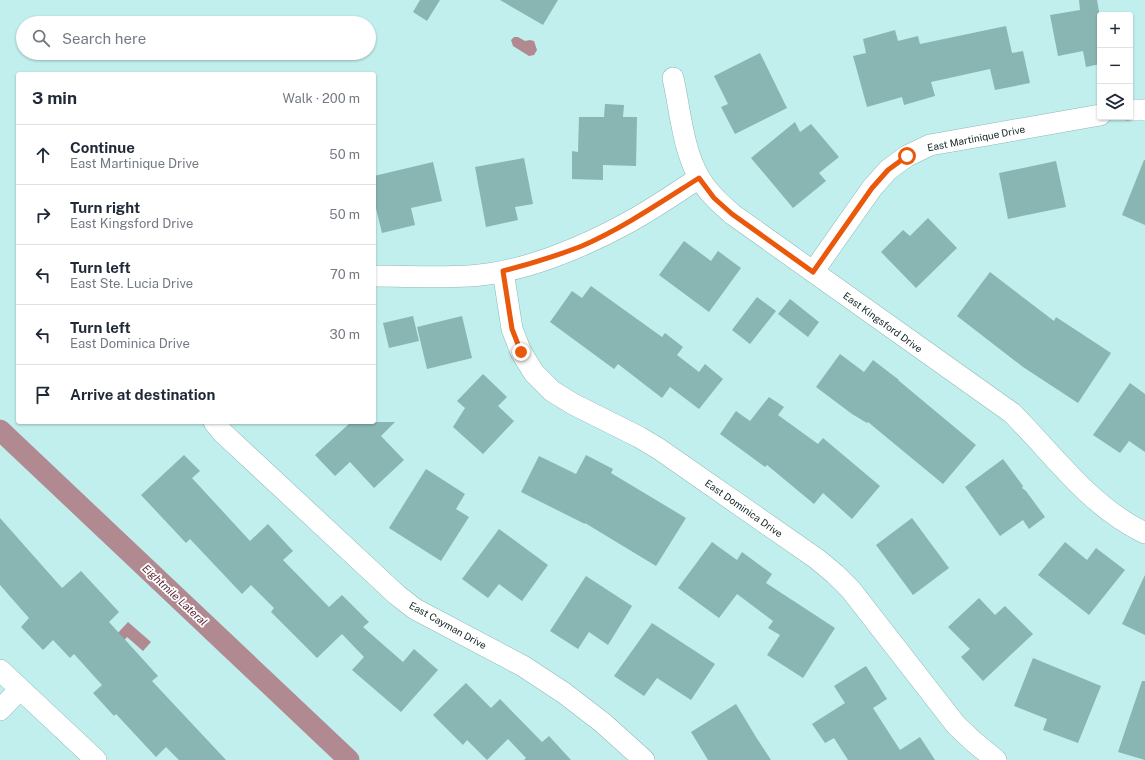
<!DOCTYPE html>
<html lang="en">
<head>
<meta charset="utf-8">
<style>
  body { margin:0; font-family:"Public Sans",sans-serif; background:#f6f6f7; color:#1f2937 }
  .controls { position:absolute; right:12px; top:12px; display:grid; overflow:hidden; border-radius:4px; box-shadow:0 1px 3px #0004 }
  .controls button { width:36px; height:36px; display:grid; place-items:center; padding:0; border:0; border-bottom:1px solid #e0e1e3; background:#fff; color:#1f2937; font:20px sans-serif }
  .stop { position:absolute; width:12px; height:12px; margin:-9px; border:3px solid #ea580c; border-radius:50%; background:#fff }
  .stop.end { background:#ea580c; border-color:#fff; box-shadow:0 1px 4px #0008 }
  .list { margin:0; padding:0; list-style:none }
  h2 { display:flex; justify-content:space-between; align-items:center; height:52px; margin:0; padding:0 16px; font-size:17px }
  h2 small { font-size:13px; font-weight:400; color:#747a83 }
  .list li { display:grid; grid-template-columns:26px 1fr auto; gap:12px; align-items:center; box-sizing:border-box; height:60px; padding:0 16px; border-top:1px solid #e0e1e3 }
  .list b { display:block; font-size:15px; white-space:nowrap }
  .list p { margin:0; font-size:13px; white-space:nowrap; color:#747a83 }
  .list em { font-size:13px; font-style:normal; color:#747a83 }
  .icon { flex:none; width:22px; height:22px; fill:none; stroke:currentColor; stroke-width:2; stroke-linecap:round; stroke-linejoin:round }
  .map { position:relative; flex:none; width:1145px; height:760px; overflow:hidden }
  .search { position:absolute; background:#fff; box-shadow:0 1px 3px #0004; left:16px; top:16px; width:360px; height:44px; display:flex; align-items:center; gap:10px; box-sizing:border-box; padding:0 14px; border-radius:22px; color:#747a83; font-size:15px }
  .panel { position:absolute; background:#fff; box-shadow:0 1px 3px #0004; left:16px; top:72px; width:360px; height:352px; border-radius:4px }
  .map>svg:first-child { display:block }
</style>
</head>
<body>
<div class="map">
<svg width="1145" height="760" viewBox="0 0 1145 760">
  <rect width="100%" height="100%" fill="#c1efed"/>
  <path fill="#b08a90" d="M 514,37 L 518,37 L 525,41 L 530,40 L 534,41 L 537,50 L 534,55 L 529,56 L 513,46 L 511,40 Z
    M 128,622 L 151,642 L 143,651 L 127,637 L 123,642 L 116,635 Z"/>
  <g fill="none" stroke-linecap="round" stroke-linejoin="round">
    <path stroke="#b08a90" stroke-width="21" d="M 0,430 L 349,760"/>
  </g>
  <path fill="#89b5b3" d="M 420,0 L 440,0 L 427,21 L 413,12 Z
    M 500,0 L 558,0 L 543,25 Z
    M 1079,0 L 1097,0 L 1100,17 L 1100,64 L 1086,67 L 1083,51 L 1058,56 L 1050,15 L 1080,10 Z
    M 1006,26 L 1012,53 L 1023,51 L 1030,83 L 995,90 L 990,69 L 931,82 L 935,96 L 904,105 L 902,97 L 867,107 L 853,56 L 866,53 L 863,39 L 895,30 L 898,41 L 918,36 L 920,44 Z
    M 760,53 L 787,108 L 735,134 L 721,107 L 728,104 L 714,76 Z
    M 605,104 L 624,105 L 623,117 L 637,117 L 636,166 L 603,165 L 603,180 L 572,179 L 572,151 L 578,152 L 579,117 L 604,117 Z
    M 795,122 L 800,132 L 811,124 L 839,157 L 819,173 L 826,181 L 793,208 L 751,158 Z
    M 524,158 L 533,204 L 515,207 L 518,220 L 486,227 L 475,167 Z
    M 1144,160 L 1145,160 L 1145,225 L 1122,215 Z
    M 1056,161 L 1066,207 L 1008,219 L 999,173 Z
    M 433,162 L 442,201 L 411,208 L 415,225 L 382,233 L 374,200 L 374,176 Z
    M 928,218 L 957,248 L 916,288 L 881,252 L 903,230 L 910,236 Z
    M 684,241 L 711,261 L 718,251 L 741,268 L 709,312 L 659,275 Z
    M 990,272 L 1054,321 L 1056,317 L 1111,353 L 1078,403 L 1023,367 L 957,316 Z
    M 591,286 L 662,337 L 665,333 L 683,347 L 677,355 L 699,372 L 705,364 L 723,379 L 699,409 L 670,387 L 662,398 L 618,364 L 614,369 L 550,322 L 572,291 L 582,298 Z
    M 757,297 L 776,311 L 750,344 L 732,330 Z
    M 790,299 L 819,322 L 808,337 L 778,314 Z
    M 413,316 L 419,341 L 389,348 L 383,323 Z
    M 462,316 L 472,358 L 427,369 L 417,327 Z
    M 840,354 L 864,372 L 873,360 L 899,380 L 898,380 L 976,445 L 943,484 L 868,422 L 867,423 L 852,414 L 816,387 Z
    M 483,374 L 507,397 L 498,406 L 514,421 L 483,454 L 453,427 L 465,408 L 457,401 Z
    M 1130,383 L 1145,394 L 1145,452 L 1129,441 L 1120,453 L 1093,435 Z
    M 769,397 L 784,407 L 778,415 L 818,444 L 823,438 L 880,486 L 852,519 L 823,493 L 814,504 L 767,465 L 765,467 L 720,434 L 736,411 L 750,421 Z
    M 351,422 L 395,422 L 381,436 L 404,460 L 374,488 L 350,462 L 335,476 L 315,455 Z
    M 184,455 L 200,471 L 192,478 L 250,541 L 268,524 L 293,551 L 283,560 L 329,607 L 342,595 L 369,622 L 363,627 L 403,662 L 414,649 L 438,670 L 401,712 L 352,670 L 364,657 L 342,634 L 317,658 L 271,612 L 274,608 L 251,585 L 242,594 L 190,539 L 186,543 L 141,495 Z
    M 586,455 L 613,469 L 611,473 L 686,518 L 656,566 L 585,523 L 585,524 L 521,492 L 539,456 L 576,474 Z
    M 1003,459 L 1023,486 L 1022,488 L 1026,491 L 1045,517 L 1029,529 L 1023,520 L 1000,536 L 965,487 Z
    M 426,469 L 465,494 L 456,509 L 469,517 L 441,561 L 389,528 Z
    M 0,518 L 62,588 L 81,571 L 119,612 L 109,622 L 158,676 L 152,681 L 226,760 L 179,760 L 166,747 L 156,757 L 116,714 L 114,716 L 93,693 L 102,685 L 74,654 L 70,658 L 53,640 L 43,650 L 21,627 L 29,618 L 0,585 Z
    M 912,518 L 949,568 L 913,595 L 876,545 Z
    M 499,529 L 548,565 L 522,601 L 499,584 L 488,598 L 462,579 Z
    M 712,542 L 737,560 L 742,552 L 772,574 L 766,583 L 835,628 L 803,678 L 767,655 L 780,635 L 768,628 L 773,621 L 737,594 L 719,618 L 678,588 Z
    M 1065,542 L 1087,560 L 1096,548 L 1125,570 L 1089,615 L 1038,575 Z
    M 1145,575 L 1145,635 L 1122,624 Z
    M 586,576 L 632,606 L 608,645 L 589,632 L 578,649 L 550,631 Z
    M 979,598 L 995,615 L 1005,606 L 1033,634 L 983,681 L 961,657 L 970,649 L 948,627 Z
    M 652,623 L 715,664 L 691,700 L 657,678 L 644,696 L 614,676 Z
    M 1033,658 L 1101,686 L 1078,743 L 1043,730 L 1047,719 L 1014,706 Z
    M 866,666 L 887,699 L 873,708 L 900,750 L 920,737 L 935,760 L 848,760 L 834,738 L 825,743 L 812,724 L 845,703 L 834,686 Z
    M 1142,681 L 1145,681 L 1145,760 L 1118,752 Z
    M 466,683 L 491,708 L 500,699 L 542,742 L 549,736 L 571,760 L 524,760 L 526,758 L 508,739 L 487,760 L 467,740 L 463,745 L 433,715 Z
    M 736,704 L 756,737 L 771,760 L 708,760 L 691,732 Z"/>
  <g fill="none" stroke-linecap="round" stroke-linejoin="round">
    <defs>
      <path id="minor" d="M 673,78 C 680,109 683,150 699,177 C 707,192 720,203 732,214 L 1012,413 C 1054,455 1090,507 1145,533
        M 1130,110 L 1145,110
        M 503,271 L 512,329 L 521,352 L 534,373 L 552,391 L 573,404 L 639,437 L 659,449 L 817,559 L 835,574 L 851,590 L 956,725 L 974,742 L 996,760
        M 813,272 L 872,188 L 888,170 L 907,156 L 930,145 L 1100,115
        M 374,276 C 405,276 437,278 469,276 C 522,273 582,248 629,222 C 653,209 676,193 699,178
        M 214,422 L 223,433 L 397,595 L 415,609 L 523,666 L 564,693 L 603,723 L 644,760
        M 0,670 L 96,760
        M 0,710 L 20,689"/>
    </defs>
    <use href="#minor" stroke="#8cb9b6" stroke-width="22"/>
    <use href="#minor" stroke="#fff" stroke-width="21"/>
  </g>
  <g fill="none" stroke-linecap="round" stroke-linejoin="round">
    <path stroke="#ea580c" stroke-width="5" d="M 521,352 L 512,329 L 503,271 C 530,264 556,256 582,246 C 623,228 661,202 699,178 L 714,198 L 732,214 L 813,272 L 872,188 L 888,170 L 907,156"/>
  </g>
  <g text-anchor="middle" stroke-width="3.5" stroke-linejoin="round" paint-order="stroke">
    <g font-size="10" fill="#122423" stroke="#fff">
      <text transform="translate(976 138) rotate(-11)" y="4">East Martinique Drive</text>
      <text transform="translate(883 322) rotate(36)" y="4">East Kingsford Drive</text>
      <text transform="translate(744 508) rotate(35)" y="4">East Dominica Drive</text>
      <text transform="translate(448 625) rotate(29)" y="4">East Cayman Drive</text>
    </g>
    <g font-size="11" font-style="italic" fill="#5c2834" stroke="#fff">
      <text transform="translate(175 595) rotate(43)" y="4">Eightmile Lateral</text>
    </g>
  </g>
</svg>
<div class="controls">
<button>+</button>
<button>−</button>
<button><svg class="icon" aria-label="layers" viewBox="0 0 24 24"><path d="M12 4l9 5-9 5-9-5zM3 14l9 5 9-5"/></svg></button>
</div>
<div class="stop" style="left:907px;top:156px"></div>
<div class="stop end" style="left:521px;top:352px"></div>
<div class="search"><svg class="icon" aria-label="search" viewBox="0 0 24 24"><circle cx="10" cy="10" r="6"/><path d="M15 15l6 6"/></svg>Search here</div>
<section class="panel">
<h2>3 min<small>Walk · 200 m</small></h2>
<ul class="list">
<li><svg class="icon" aria-label="ahead" viewBox="0 0 24 24"><path d="M12 20V5M6 11l6-6 6 6"/></svg><div><b>Continue</b><p>East Martinique Drive</p></div><em>50 m</em></li>
<li><svg class="icon" aria-label="right" viewBox="0 0 24 24"><path d="M7 20v-9h11M14 6l5 5-5 5"/></svg><div><b>Turn right</b><p>East Kingsford Drive</p></div><em>50 m</em></li>
<li><svg class="icon" aria-label="left" viewBox="0 0 24 24"><path d="M17 20v-9H6M10 6l-5 5 5 5"/></svg><div><b>Turn left</b><p>East Ste. Lucia Drive</p></div><em>70 m</em></li>
<li><svg class="icon" aria-label="left" viewBox="0 0 24 24"><path d="M17 20v-9H6M10 6l-5 5 5 5"/></svg><div><b>Turn left</b><p>East Dominica Drive</p></div><em>30 m</em></li>
<li><svg class="icon" aria-label="arrive" viewBox="0 0 24 24"><path d="M6 21V4h12l-3 4 3 4H6"/></svg><div><b>Arrive at destination</b></div></li>
</ul>
</section>
</div>
</body>
</html>
